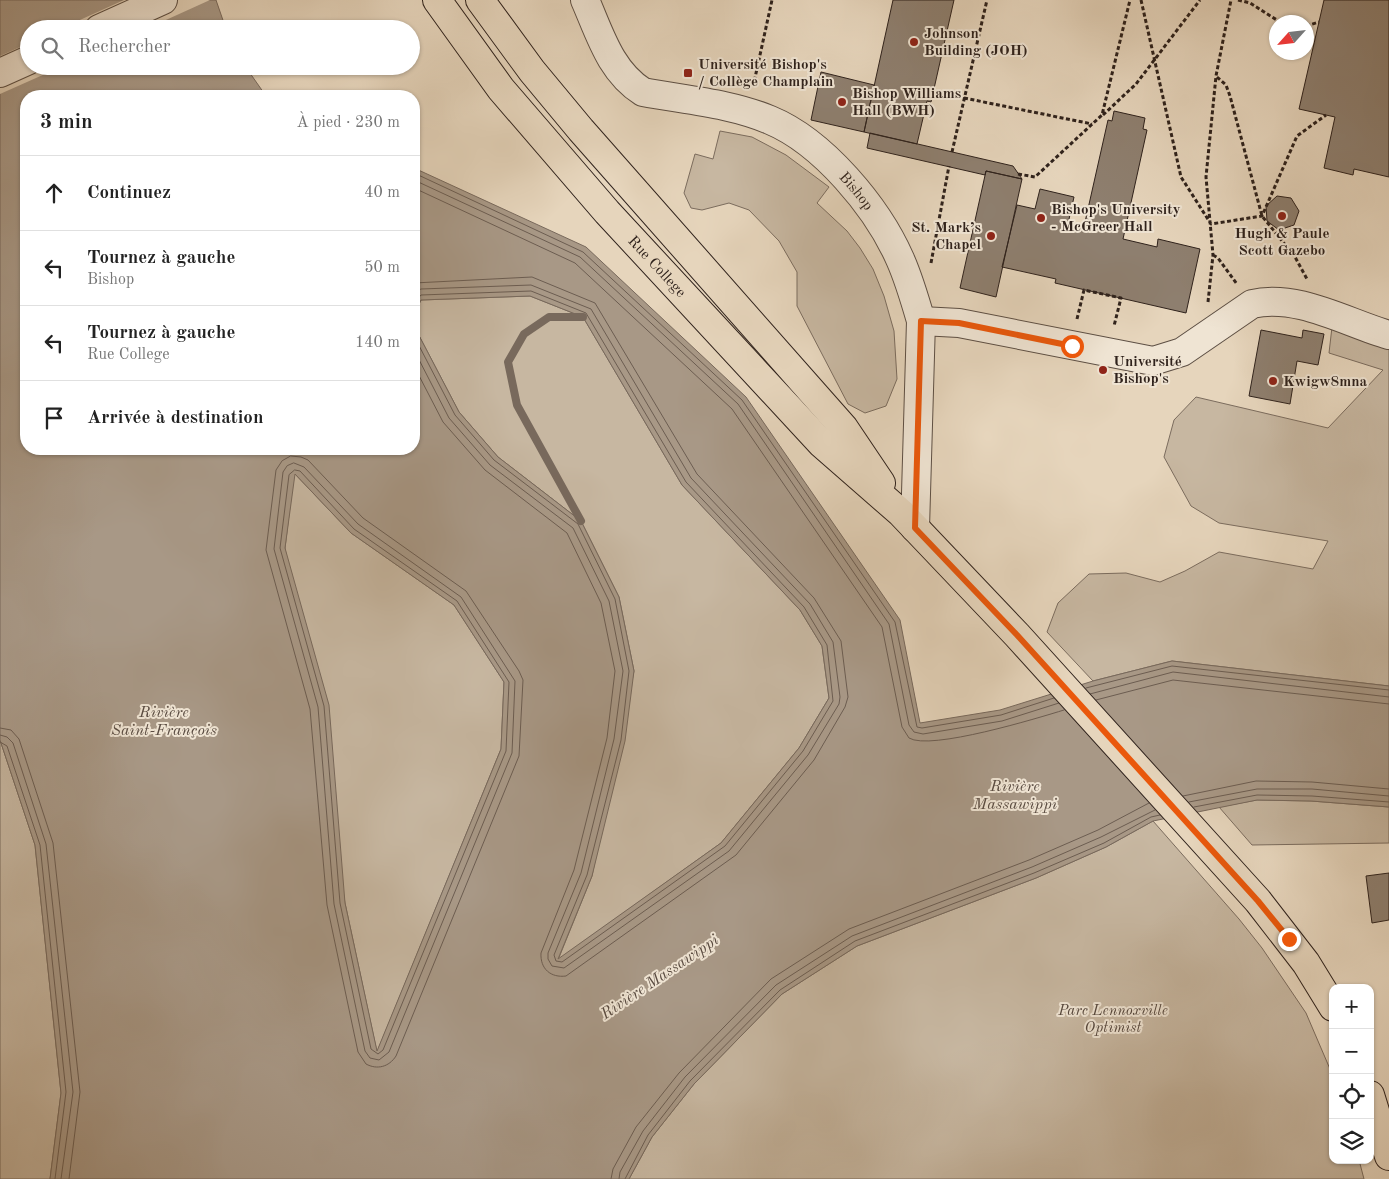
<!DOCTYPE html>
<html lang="fr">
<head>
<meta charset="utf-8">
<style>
  body { margin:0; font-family:"Old Standard TT",serif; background:#f6f6f6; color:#222 }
  .controls { position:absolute; right:15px; bottom:15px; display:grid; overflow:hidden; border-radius:10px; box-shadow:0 1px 4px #0004 }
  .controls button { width:45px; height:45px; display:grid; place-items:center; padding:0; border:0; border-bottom:1px solid #e0e0e0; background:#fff; color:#222; font:25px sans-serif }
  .compass { position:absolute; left:1269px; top:15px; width:45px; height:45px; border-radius:50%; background:#fff; box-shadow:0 1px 4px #0004; rotate:243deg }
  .stop { position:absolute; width:15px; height:15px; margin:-11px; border:4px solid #ea580c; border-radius:50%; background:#fff }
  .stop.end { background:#ea580c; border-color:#fff; box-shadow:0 1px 5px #0008 }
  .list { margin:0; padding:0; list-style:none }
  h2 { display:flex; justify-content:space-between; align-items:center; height:65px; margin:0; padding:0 20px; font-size:21px }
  h2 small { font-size:16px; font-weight:400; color:#767676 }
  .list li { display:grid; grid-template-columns:32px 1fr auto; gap:15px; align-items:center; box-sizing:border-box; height:75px; padding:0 20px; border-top:1px solid #e0e0e0 }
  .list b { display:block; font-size:19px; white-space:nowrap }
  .list p { margin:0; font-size:16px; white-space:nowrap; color:#767676 }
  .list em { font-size:16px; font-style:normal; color:#767676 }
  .icon { flex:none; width:28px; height:28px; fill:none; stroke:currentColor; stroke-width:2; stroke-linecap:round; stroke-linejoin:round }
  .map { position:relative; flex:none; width:1389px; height:1179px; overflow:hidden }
  .search { position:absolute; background:#fff; box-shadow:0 1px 4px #0004; left:20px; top:20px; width:400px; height:55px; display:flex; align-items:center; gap:12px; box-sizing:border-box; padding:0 18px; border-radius:28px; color:#767676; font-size:19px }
  .panel { position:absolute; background:#fff; box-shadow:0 1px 4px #0004; left:20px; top:90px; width:400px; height:365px; border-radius:20px }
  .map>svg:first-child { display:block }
</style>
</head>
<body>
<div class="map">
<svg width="1389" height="1179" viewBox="0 0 1389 1179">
  <rect width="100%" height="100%" fill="#e6d5bc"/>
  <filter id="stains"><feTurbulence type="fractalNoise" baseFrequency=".004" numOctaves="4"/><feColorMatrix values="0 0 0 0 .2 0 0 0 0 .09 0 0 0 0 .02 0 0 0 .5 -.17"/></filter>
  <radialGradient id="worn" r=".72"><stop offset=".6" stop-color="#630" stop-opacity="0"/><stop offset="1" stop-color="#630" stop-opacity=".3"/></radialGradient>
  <path fill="#c7b7a1" stroke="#7b6c5e" d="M 720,131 L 752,137 L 786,155 L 829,187 L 817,203 L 847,231 L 860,248 L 873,269 L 884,296 L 894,331 L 897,379 L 886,406 L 865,413 L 848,404 L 797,306 L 797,272 L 779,241 L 749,210 L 729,203 L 702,210 L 691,208 L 684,193 L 695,154 L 713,159 Z
    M 530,296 L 583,317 L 682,485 L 800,610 L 822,646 L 829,698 L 799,748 L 721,843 L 558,960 L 592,876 L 634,671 L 619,597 L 581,521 L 498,457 L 459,412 L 414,326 L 414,314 L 421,300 Z
    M 1332,327 L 1389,345 L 1389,686 L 1172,661 L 1093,681 L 1047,632 L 1058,603 L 1089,574 L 1126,573 L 1160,582 L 1185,571 L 1219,552 L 1313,569 L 1328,541 L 1219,523 L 1191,506 L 1164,457 L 1174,420 L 1196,397 L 1328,428 L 1383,370 L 1329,353 Z
    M 294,473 L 351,533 L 454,605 L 504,682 L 501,749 L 377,1052 L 345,903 L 285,548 Z
    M 0,740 L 35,845 L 61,1093 L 50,1179 L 0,1179 Z
    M 1257,800 L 1311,801 L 1389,807 L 1389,843 L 1252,845 L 1219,807 Z
    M 1153,821 L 1239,919 L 1262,948 L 1306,1013 L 1333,1076 L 1333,1160 L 1359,1160 L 1364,1179 L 629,1179 L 652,1137 L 694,1084 L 782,994 L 857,946 L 1036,878 L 1106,847 Z"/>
  <path fill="#a89886" stroke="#78695c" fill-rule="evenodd" d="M 0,0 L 216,0 L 226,29 L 29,29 L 29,66 L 245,66 L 266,96 L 26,96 L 26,449 L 414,449 L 414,326 L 459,412 L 498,457 L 581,521 L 619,597 L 634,671 L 625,741 L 592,876 L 558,959 L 721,843 L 799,748 L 829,698 L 822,646 L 800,610 L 682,485 L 583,317 L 530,296 L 421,300 L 414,314 L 414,168 L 586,247 L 746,397 L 900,620 L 920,723 L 1000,710 L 1093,681 L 1172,661 L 1389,686 L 1389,807 L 1311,801 L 1257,800 L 1153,821 L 1106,847 L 1036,878 L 857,946 L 782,994 L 694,1084 L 652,1137 L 629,1179 L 50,1179 L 61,1093 L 35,845 L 0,740 ZM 295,474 L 351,533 L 454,605 L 504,682 L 501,749 L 377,1051 L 345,903 L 329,705 L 285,548 Z"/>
  <path fill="#e6d5bc" d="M 124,0 L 210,0 L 146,29 L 60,29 Z
    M 29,43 L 29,66 L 63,66 L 0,94 L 0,56 Z"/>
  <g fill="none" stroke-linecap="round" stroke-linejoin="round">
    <path stroke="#6c5d51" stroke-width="1" d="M 414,173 L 583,252 L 742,400 L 895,622 L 917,727 L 922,728 L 1001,715 L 1054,698
      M 414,180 L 580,257 L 738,404 L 889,624 L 909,725 L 914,732 L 923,734 L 1002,721 L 1059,703
      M 414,188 L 575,263 L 732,409 L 882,627 L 902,727 L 909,738 C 930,751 1038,718 1064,710
      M 414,283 L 532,277 L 595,303 L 697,474 L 814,598 L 841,641 L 848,697 L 845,707 L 814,760 L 736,855 L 566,976 C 551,978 540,969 541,953 L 574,870 L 607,738 L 615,671 L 601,603 L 567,533 L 485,470 L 443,422 L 414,366
      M 414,292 L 421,289 L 531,285 L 591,309 L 691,478 L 810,604 L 833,642 L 840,697 L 839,704 L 808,755 L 729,851 L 564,968 L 552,966 L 548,959 L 548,953 L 581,873 L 614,739 L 623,671 L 609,601 L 573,528 L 490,465 L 449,418 L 414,350
      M 414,303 L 421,295 L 531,291 L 586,313 L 686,482 L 804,607 L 827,645 L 833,701 L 803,751 L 725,846 L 562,962 L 556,961 L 554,955 L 587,875 L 621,740 L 629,671 L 615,599 L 578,524 L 494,460 L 455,415 L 414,336
      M 291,456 L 301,457 L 308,460 L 363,518 L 466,591 L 519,671 L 523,680 L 519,756 L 396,1056 C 389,1067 377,1070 366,1064 L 358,1052 L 327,905 L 310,709 L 266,550 L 276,470 L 282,461 Z
      M 294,463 L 304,467 L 358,524 L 461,597 L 515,681 L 512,753 L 389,1052 L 379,1060 L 370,1058 L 365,1051 L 334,904 L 318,707 L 274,549 L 283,472 L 287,466 Z
      M 295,470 L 300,471 L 354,529 L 457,601 L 509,682 L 506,751 L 383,1050 L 378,1054 L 371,1049 L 340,903 L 324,706 L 280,548 L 289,475 Z
      M 1086,688 L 1172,666 L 1389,690
      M 1090,694 L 1173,672 L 1389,697
      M 1096,700 L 1173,680 L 1389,704
      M 0,728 L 11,730 L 19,739 L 53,843 L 80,1092 L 69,1179
      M 0,735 L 7,737 L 13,743 L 46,844 L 73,1092 L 61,1179
      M 0,742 L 7,746 L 40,845 L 66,1092 L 55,1179
      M 1183,796 L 1256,781 L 1312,782 L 1389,789
      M 1189,802 L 1257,789 L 1312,789 L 1389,796
      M 1194,807 L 1257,795 L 1312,796 L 1389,802
      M 611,1179 L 613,1169 L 636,1127 L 679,1073 L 771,979 L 849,929 L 1029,860 L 1098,830 L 1149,803
      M 619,1179 L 620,1172 L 643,1131 L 685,1077 L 776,985 L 852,936 L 1032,867 L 1101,837 L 1155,810
      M 625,1179 L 648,1135 L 690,1081 L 780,990 L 855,941 L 1034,873 L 1104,843 L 1151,817 L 1160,815"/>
    <path stroke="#78695c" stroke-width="8" d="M 581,521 L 517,405 L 508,362 L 524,334 L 549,317 L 583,317"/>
  </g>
  <path fill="#8e7f6f" stroke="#2f221c" d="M 893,0 L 954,0 L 931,102 L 927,101 L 917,144 L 864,132 Z
    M 1324,0 L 1389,0 L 1389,177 L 1354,169 L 1353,175 L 1324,168 L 1335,117 L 1299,109 Z
    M 821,72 L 874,85 L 864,132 L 811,120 Z
    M 1114,111 L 1145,118 L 1143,129 L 1147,130 L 1123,239 L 1157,247 L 1158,239 L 1200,249 L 1186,313 L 1055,283 L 1056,279 L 1002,267 L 1017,205 L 1035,209 L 1040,189 L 1074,197 L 1067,228 L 1083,231 L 1108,120 L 1112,121 Z
    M 870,133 L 1013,166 L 1022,179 L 986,171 L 985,175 L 867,148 Z
    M 986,171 L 1022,179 L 996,297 L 960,288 Z
    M 1277,196 L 1291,198 L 1299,211 L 1294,225 L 1279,230 L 1267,221 L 1266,206 Z
    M 1261,330 L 1302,338 L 1303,330 L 1324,334 L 1318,365 L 1297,361 L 1290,404 L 1249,396 Z
    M 1389,873 L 1389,920 L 1372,923 L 1366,876 Z"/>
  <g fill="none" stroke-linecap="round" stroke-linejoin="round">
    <defs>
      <g id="minor">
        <path id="s1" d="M 585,0 C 600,34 610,71 643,92 C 685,100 730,103 770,120 C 823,142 877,207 900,259 C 909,279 915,300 921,321 L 915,528"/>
        <path d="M 99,29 L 163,0"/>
        <path d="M 0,73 L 29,60"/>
        <path d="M 921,321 L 959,323 L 1153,361 L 1182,352 L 1252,304 C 1297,293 1347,323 1389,335"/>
      </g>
      <g id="major">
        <path id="s2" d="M 437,0 L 501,89 L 607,212 L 822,444 L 901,513 L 1017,635 L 1258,901 L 1306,963 L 1333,1007"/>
        <path d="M 480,0 L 532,71 L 581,130 L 844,428 L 881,483"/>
        <path d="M 1370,1095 L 1389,1156"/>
      </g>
    </defs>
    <use href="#minor" stroke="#5d4f44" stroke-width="30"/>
    <use href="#major" stroke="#2f221c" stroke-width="30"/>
    <path stroke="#2f221c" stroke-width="3" stroke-dasharray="4 2.5" stroke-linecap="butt" d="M 1141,0 L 1181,177 L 1211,224 L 1262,216 L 1297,136 L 1326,115
      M 1238,0 L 1250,3 L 1280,22
      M 1306,26 L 1319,22
      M 1217,77 L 1226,85 L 1230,96 L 1262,216 L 1295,257 L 1307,279
      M 753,87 L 772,0
      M 964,98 L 1092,124
      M 1103,115 L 1136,84 L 1200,0
      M 952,152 L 987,0
      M 1018,174 L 1035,177 L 1102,115 L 1130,0
      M 1213,255 L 1218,258 L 1237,284
      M 931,263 L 949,166
      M 1208,302 L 1213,255 L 1206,177 L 1216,76 L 1231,0
      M 1077,319 L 1084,290 L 1121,298 L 1114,326"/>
    <use href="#minor" stroke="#efe4d3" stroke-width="28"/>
    <use href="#major" stroke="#e6d5bc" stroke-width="28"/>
  </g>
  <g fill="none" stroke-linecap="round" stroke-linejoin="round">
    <path stroke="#ea580c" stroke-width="6" d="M 1072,346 L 959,323 L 921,321 L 915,528 L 1017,635 L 1258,901 L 1289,939"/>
  </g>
  <g fill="#8f2418" stroke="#efe4d3" stroke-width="2">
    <circle cx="914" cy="42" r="5"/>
    <rect x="683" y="68" width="10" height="10" rx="2.5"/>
    <circle cx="842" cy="102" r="5"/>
    <circle cx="1282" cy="216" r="5"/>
    <circle cx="1041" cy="218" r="5"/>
    <circle cx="991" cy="236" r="5"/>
    <circle cx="1103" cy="370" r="5"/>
    <circle cx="1273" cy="381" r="5"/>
  </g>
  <g text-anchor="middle" stroke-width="4" stroke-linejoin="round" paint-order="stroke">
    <g font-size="15" font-weight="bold" fill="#2f221c" stroke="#efe4d3" text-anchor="start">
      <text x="924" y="38">Johnson<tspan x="924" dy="17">Building (JOH)</tspan></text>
      <text x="698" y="69">Université Bishop's<tspan x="698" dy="17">/ Collège Champlain</tspan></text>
      <text x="852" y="98">Bishop Williams<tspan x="852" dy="17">Hall (BWH)</tspan></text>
      <text x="1051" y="214">Bishop's University<tspan x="1051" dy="17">- McGreer Hall</tspan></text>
      <text x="981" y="232" text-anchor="end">St. Mark’s<tspan x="981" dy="17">Chapel</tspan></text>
      <text x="1282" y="238" text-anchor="middle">Hugh &amp; Paule<tspan x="1282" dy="17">Scott Gazebo</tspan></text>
      <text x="1113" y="366">Université<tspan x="1113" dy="17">Bishop's</tspan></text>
      <text x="1283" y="386">Kwigw8mna</text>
    </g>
    <g font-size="15" fill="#2f221c" stroke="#efe4d3">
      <text dy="5" stroke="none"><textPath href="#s1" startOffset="354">Bishop</textPath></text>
      <text dy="5" stroke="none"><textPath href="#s2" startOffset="346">Rue College</textPath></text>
    </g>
    <g font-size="15" font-style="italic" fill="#55473d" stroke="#efe4d3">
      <text x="1113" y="1015">Parc Lennoxville<tspan x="1113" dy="17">Optimist</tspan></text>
    </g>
    <g font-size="16" font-style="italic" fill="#594b41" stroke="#efe4d3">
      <text x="164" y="717">Rivière<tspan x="164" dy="18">Saint-François</tspan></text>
      <text x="1015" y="791">Rivière<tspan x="1015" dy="18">Massawippi</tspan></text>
      <text transform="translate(659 976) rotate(-34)" y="6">Rivière Massawippi</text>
    </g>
  </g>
  <rect width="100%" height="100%" filter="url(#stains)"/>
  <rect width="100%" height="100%" fill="url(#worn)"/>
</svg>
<div class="controls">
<button>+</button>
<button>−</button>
<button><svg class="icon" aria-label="locate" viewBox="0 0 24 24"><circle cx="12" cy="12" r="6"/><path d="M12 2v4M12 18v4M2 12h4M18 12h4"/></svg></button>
<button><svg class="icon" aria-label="layers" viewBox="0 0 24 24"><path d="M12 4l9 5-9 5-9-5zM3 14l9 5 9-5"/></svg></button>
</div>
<svg class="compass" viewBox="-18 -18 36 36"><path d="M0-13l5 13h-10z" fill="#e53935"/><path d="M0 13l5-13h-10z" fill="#767676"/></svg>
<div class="stop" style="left:1072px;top:346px"></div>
<div class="stop end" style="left:1289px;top:939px"></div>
<div class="search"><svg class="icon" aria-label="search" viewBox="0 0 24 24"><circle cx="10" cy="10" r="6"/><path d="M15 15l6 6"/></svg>Rechercher</div>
<section class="panel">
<h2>3 min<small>À pied · 230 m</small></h2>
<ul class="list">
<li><svg class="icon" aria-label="ahead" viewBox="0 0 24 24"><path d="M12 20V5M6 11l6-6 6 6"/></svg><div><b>Continuez</b></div><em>40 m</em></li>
<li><svg class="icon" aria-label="left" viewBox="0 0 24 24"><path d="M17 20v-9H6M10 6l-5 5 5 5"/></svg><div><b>Tournez à gauche</b><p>Bishop</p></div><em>50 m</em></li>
<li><svg class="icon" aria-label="left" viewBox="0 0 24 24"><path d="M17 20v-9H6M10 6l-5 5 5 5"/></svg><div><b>Tournez à gauche</b><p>Rue College</p></div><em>140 m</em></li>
<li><svg class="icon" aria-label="arrive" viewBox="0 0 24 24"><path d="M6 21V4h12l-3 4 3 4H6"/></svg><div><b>Arrivée à destination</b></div></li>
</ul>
</section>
</div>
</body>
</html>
